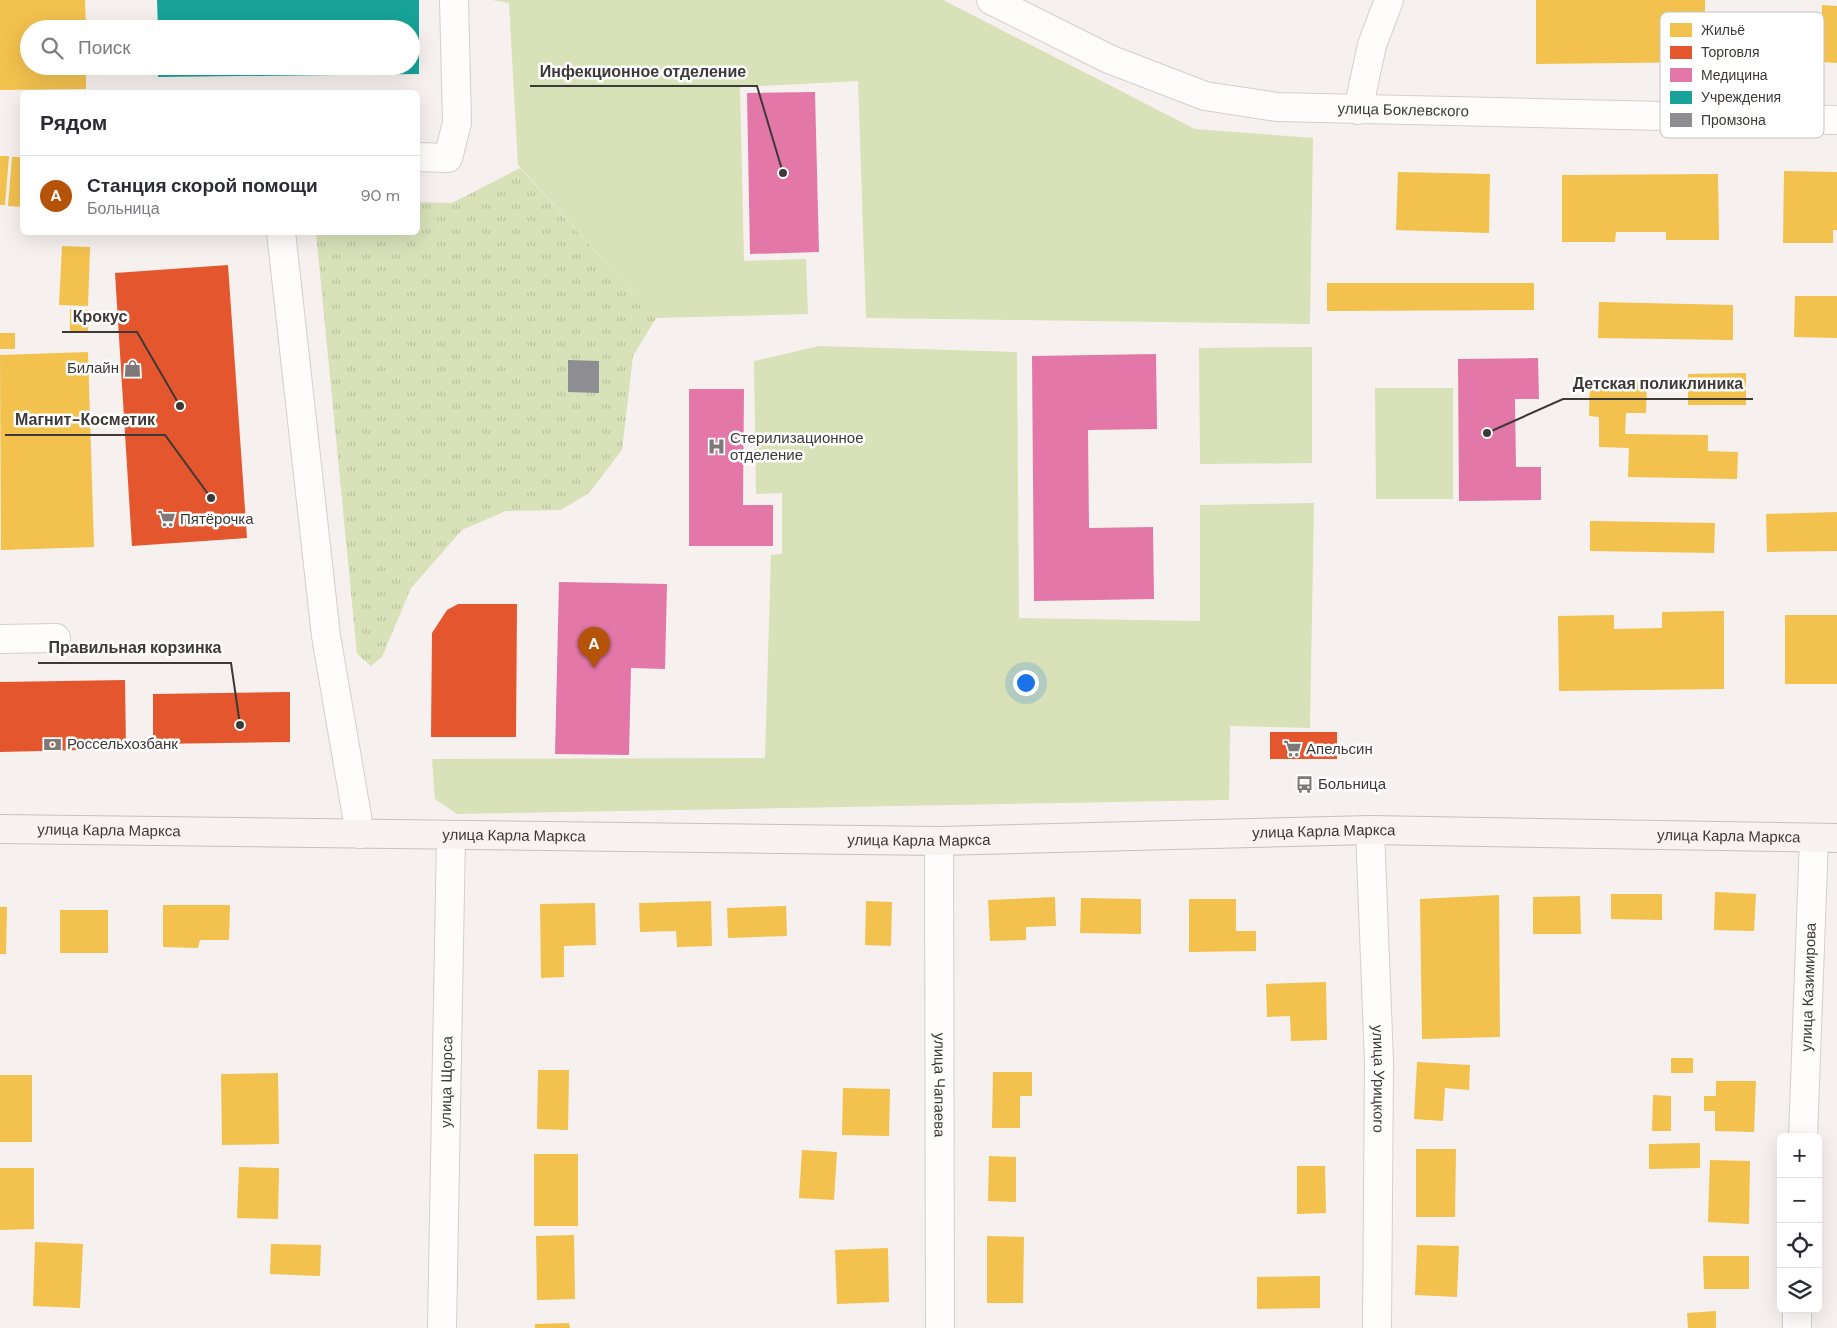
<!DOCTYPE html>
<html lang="ru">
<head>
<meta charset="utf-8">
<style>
  body { margin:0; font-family:"DM Sans",sans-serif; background:#f7f7f7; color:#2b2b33 }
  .controls { position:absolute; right:15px; bottom:15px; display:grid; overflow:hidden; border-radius:8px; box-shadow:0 5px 20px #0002 }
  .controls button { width:45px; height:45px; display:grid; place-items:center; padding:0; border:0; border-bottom:1px solid #e1e1e2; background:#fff; color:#2b2b33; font:25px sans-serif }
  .you { position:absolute; left:1025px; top:682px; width:18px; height:18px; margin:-12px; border:4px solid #fff; border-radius:50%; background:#1a73e8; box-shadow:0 0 0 8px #1a73e833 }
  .badge { display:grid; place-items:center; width:32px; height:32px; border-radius:50%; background:#b45309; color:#fff; font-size:16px; font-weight:700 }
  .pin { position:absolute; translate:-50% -41px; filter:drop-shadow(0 1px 2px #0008) }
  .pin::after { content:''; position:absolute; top:26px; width:18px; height:15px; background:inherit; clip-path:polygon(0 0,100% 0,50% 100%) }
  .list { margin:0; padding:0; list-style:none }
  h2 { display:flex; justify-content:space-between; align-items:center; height:65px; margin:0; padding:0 20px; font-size:21px }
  h2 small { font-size:16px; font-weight:400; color:#7c7c81 }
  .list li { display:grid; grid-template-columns:32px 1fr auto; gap:15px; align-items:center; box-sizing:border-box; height:80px; padding:0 20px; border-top:1px solid #e1e1e2 }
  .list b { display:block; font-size:19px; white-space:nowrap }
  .list p { margin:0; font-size:16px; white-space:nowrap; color:#7c7c81 }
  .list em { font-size:16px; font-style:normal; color:#7c7c81 }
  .icon { flex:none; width:28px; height:28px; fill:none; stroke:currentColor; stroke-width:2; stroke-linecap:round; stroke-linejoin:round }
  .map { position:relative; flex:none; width:1837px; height:1328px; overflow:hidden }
  .search { position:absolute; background:#fff; box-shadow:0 5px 20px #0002; left:20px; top:20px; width:400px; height:55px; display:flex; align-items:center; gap:12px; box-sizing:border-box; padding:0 18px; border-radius:28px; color:#7c7c81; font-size:19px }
  .panel { position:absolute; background:#fff; box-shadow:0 5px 20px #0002; left:20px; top:90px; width:400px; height:145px; border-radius:8px }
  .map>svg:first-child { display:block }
</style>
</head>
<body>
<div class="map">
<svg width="1837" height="1328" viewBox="0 0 1837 1328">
  <defs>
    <pattern id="grass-tufts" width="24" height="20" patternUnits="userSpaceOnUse" patternTransform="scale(1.25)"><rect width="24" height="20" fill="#d8e1b8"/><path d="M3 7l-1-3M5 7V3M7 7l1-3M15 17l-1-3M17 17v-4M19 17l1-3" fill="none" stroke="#bac29f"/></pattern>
  </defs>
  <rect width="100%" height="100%" fill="#f6f1ee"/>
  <path fill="url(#grass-tufts)" d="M 520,168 L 656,318 L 633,356 L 622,450 L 589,493 L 561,510 L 506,511 L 462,530 L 411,588 L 382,657 L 371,666 L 357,654 L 316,233 L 418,232 L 418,202 L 452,203 Z"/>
  <path fill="#d8e1b8" d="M 492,0 L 943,0 L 1195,129 L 1313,138 L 1310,324 L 866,318 L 858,81 L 740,87 L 744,261 L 806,259 L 808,314 L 656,318 L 518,165 L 509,3 Z
    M 819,346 L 1017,352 L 1019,618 L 1200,621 L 1200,505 L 1314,503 L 1310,728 L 1230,726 L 1229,800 L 457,814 L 435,799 L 432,759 L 765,758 L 771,555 L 782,554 L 782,493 L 756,494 L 754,361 Z
    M 1312,347 L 1312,463 L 1200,464 L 1199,348 Z
    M 1375,388 L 1453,388 L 1453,499 L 1376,499 Z"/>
  <path fill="#f2c14e" d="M 0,0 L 85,0 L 86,29 L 29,29 L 29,66 L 86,66 L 86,89 L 0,90 Z
    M 1536,0 L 1705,0 L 1705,62 L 1536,64 Z
    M 1822,5 L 1837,6 L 1837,63 L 1821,62 Z
    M 0,156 L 9,156 L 5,205 L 0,205 Z
    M 12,157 L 22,157 L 22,207 L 8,206 Z
    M 1784,171 L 1837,172 L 1837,230 L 1833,230 L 1833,243 L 1783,243 Z
    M 1398,172 L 1490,174 L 1489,233 L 1396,230 Z
    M 1718,174 L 1719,240 L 1666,240 L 1666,232 L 1616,232 L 1615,242 L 1562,242 L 1562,175 Z
    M 62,246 L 90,247 L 88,306 L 59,305 Z
    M 1327,283 L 1534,283 L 1534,310 L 1327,311 Z
    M 1795,296 L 1837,296 L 1837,338 L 1794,337 Z
    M 1599,302 L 1733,305 L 1733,340 L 1598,338 Z
    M 70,309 L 89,310 L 88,333 L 70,333 Z
    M 0,333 L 15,333 L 15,349 L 0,349 Z
    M 88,352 L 94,547 L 1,550 L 0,355 Z
    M 1746,373 L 1746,405 L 1688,405 L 1688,374 Z
    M 1590,380 L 1647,382 L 1646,413 L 1626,413 L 1625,434 L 1708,435 L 1708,451 L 1738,452 L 1737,479 L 1628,477 L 1629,448 L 1599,447 L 1599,417 L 1589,416 Z
    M 1837,512 L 1837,551 L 1767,552 L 1766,514 Z
    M 1590,521 L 1715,523 L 1714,553 L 1590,551 Z
    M 1724,611 L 1724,689 L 1559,691 L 1558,616 L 1614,615 L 1614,629 L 1662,628 L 1662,612 Z
    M 1785,615 L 1837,615 L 1837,684 L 1785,684 Z
    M 1715,892 L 1756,894 L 1754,931 L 1714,930 Z
    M 1611,894 L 1662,894 L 1662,920 L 1611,919 Z
    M 1499,895 L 1500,1037 L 1422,1039 L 1420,899 Z
    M 1580,896 L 1581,934 L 1533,934 L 1533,897 Z
    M 1055,897 L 1056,926 L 1026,927 L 1026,940 L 990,941 L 988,900 Z
    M 1081,898 L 1141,899 L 1141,934 L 1080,933 Z
    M 1189,899 L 1236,899 L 1236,931 L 1256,931 L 1256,951 L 1189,952 Z
    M 711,901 L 712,946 L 677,947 L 676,931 L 640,932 L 639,903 Z
    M 866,901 L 892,902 L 891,946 L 865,945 Z
    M 595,903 L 596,945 L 564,946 L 564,977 L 541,978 L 540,904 Z
    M 163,905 L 230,905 L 229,940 L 200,940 L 198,948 L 163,947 Z
    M 786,906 L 787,936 L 728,938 L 727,908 Z
    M 0,907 L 7,907 L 6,954 L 0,954 Z
    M 60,910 L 108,910 L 108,953 L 60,953 Z
    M 1326,982 L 1327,1040 L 1291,1041 L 1290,1016 L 1267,1017 L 1266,984 Z
    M 1671,1058 L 1693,1058 L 1693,1073 L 1671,1073 Z
    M 1417,1062 L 1470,1065 L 1469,1090 L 1445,1088 L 1443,1121 L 1414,1119 Z
    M 538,1070 L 569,1070 L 568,1130 L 537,1129 Z
    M 993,1072 L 1032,1072 L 1032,1096 L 1020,1096 L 1020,1128 L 992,1128 Z
    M 278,1073 L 279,1144 L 222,1145 L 221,1074 Z
    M 0,1075 L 32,1075 L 32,1142 L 0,1142 Z
    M 1716,1081 L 1756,1081 L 1754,1132 L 1715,1131 L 1715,1111 L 1704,1111 L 1704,1096 L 1716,1096 Z
    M 843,1088 L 890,1089 L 889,1136 L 842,1135 Z
    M 1653,1095 L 1671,1096 L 1671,1131 L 1652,1131 Z
    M 1700,1143 L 1700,1168 L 1649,1169 L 1649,1144 Z
    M 1416,1149 L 1456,1149 L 1455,1217 L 1416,1217 Z
    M 802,1150 L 837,1152 L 834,1200 L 799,1198 Z
    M 534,1154 L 578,1154 L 578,1226 L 534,1226 Z
    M 989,1156 L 1016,1157 L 1016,1202 L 988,1201 Z
    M 1710,1160 L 1750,1161 L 1749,1224 L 1708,1222 Z
    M 1297,1166 L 1325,1166 L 1326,1213 L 1297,1214 Z
    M 239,1167 L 279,1168 L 278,1219 L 237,1218 Z
    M 0,1168 L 34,1168 L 34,1229 L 0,1230 Z
    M 574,1235 L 575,1299 L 537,1300 L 536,1236 Z
    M 987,1236 L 1024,1237 L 1023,1303 L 987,1303 Z
    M 35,1242 L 83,1244 L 80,1308 L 33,1306 Z
    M 271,1244 L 321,1245 L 320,1276 L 270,1274 Z
    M 1417,1245 L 1459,1246 L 1457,1297 L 1415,1295 Z
    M 888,1248 L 889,1302 L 837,1304 L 835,1250 Z
    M 1703,1256 L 1749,1256 L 1749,1289 L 1704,1289 Z
    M 1320,1276 L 1320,1308 L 1257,1309 L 1257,1277 Z
    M 1716,1311 L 1716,1328 L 1688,1328 L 1687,1313 Z
    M 569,1323 L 570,1328 L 535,1328 L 535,1324 Z"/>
  <path fill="#e4572e" d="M 228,265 L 247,538 L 132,546 L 115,273 Z
    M 458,604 L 517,604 L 516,737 L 431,737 L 432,633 L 447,610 Z
    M 125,680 L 126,749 L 0,752 L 0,682 Z
    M 290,692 L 290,742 L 153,744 L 153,694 Z
    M 1270,732 L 1337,732 L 1337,759 L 1270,759 Z"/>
  <path fill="#e377a8" d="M 815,92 L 819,252 L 750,254 L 747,93 Z
    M 1156,354 L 1157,429 L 1088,430 L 1089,528 L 1153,527 L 1154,599 L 1034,601 L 1032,356 Z
    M 1538,358 L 1539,399 L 1515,399 L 1516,467 L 1541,467 L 1541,500 L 1459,501 L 1458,359 Z
    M 689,389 L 744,389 L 743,505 L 773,505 L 773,546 L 689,546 Z
    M 559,582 L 667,584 L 665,669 L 631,668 L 629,755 L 555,754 Z"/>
  <path fill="#17a398" d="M 157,0 L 419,0 L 419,74 L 158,77 L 158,66 L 411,66 L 411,29 L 158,29 Z"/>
  <path fill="#8d8d92" d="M 568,360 L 599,361 L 599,393 L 568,392 Z"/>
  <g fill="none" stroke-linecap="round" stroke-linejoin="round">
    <defs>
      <g id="minor">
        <path id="s1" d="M 991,0 L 1109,59 L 1205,96 L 1277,107 L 1837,120"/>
        <path d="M 1358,110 L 1372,45 L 1389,0"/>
        <path d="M 418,157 L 448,158 L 457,123 L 454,0"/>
        <path d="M 281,232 L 326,636 L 360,834"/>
        <path d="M 0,639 L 56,638"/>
        <path id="s2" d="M 1370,830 L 1379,1062 L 1377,1328"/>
        <path id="s3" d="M 939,841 L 940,1328"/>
        <path id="s4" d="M 1803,1137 L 1814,838"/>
        <path id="s5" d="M 442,1328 L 451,835"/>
        <path d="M 1797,1328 L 1797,1309"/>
      </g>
      <g id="major">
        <path id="s6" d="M 0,829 L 939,841 L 1370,830 L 1837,838"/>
      </g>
    </defs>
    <use href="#minor" stroke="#d3cfcd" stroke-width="30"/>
    <use href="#major" stroke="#cabfbc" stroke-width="30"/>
    <use href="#minor" stroke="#fefdfc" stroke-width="28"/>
    <use href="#major" stroke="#f8f2f0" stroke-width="28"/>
  </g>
  <defs>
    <symbol id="shop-bare" viewBox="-9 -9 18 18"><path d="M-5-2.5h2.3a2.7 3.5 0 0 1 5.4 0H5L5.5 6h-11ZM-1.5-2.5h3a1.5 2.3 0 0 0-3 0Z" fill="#7e7977" stroke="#fff" stroke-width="2.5" paint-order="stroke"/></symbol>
    <symbol id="hospital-bare" viewBox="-9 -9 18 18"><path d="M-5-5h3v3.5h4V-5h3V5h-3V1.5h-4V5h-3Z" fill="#7e7977" stroke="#fff" stroke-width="2.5" paint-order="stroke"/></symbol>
    <symbol id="supermarket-bare" viewBox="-9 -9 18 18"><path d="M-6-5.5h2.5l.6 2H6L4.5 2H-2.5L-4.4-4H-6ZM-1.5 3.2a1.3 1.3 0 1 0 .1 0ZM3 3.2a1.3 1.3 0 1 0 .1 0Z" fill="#7e7977" stroke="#fff" stroke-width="2.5" paint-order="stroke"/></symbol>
    <symbol id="bank-bare" viewBox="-9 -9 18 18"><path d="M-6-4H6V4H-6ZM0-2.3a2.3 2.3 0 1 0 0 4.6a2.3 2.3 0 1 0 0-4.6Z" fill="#7e7977" stroke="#fff" stroke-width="2.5" paint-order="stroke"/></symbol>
    <symbol id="bus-bare" viewBox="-9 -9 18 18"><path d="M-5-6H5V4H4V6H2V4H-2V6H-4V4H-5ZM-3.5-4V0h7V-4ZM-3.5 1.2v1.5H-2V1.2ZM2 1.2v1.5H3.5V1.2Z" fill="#7e7977" stroke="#fff" stroke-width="2.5" paint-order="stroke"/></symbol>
  </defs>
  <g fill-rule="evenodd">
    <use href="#shop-bare" x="120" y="356" width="25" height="25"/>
    <use href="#hospital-bare" x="704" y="434" width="25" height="25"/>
    <use href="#supermarket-bare" x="154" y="506" width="25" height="25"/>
    <use href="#bank-bare" x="40" y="732" width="25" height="25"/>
    <use href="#supermarket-bare" x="1280" y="736" width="25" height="25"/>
    <use href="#bus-bare" x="1292" y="772" width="25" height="25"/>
  </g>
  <g text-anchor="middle" stroke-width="5" stroke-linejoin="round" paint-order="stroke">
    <g font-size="15" fill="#3d3937" stroke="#fff">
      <text dy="5" stroke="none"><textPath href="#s1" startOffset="434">улица Боклевского</textPath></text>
      <text dy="5" stroke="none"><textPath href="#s6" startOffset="109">улица Карла Маркса</textPath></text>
      <text dy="5" stroke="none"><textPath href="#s6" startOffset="1324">улица Карла Маркса</textPath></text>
      <text dy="5" stroke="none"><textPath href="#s6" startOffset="514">улица Карла Маркса</textPath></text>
      <text dy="5" stroke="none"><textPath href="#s6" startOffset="1729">улица Карла Маркса</textPath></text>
      <text dy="5" stroke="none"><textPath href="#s6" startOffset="919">улица Карла Маркса</textPath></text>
      <text dy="5" stroke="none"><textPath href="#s4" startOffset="150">улица Казимирова</textPath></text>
      <text dy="5" stroke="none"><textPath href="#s2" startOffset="249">улица Урицкого</textPath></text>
      <text dy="5" stroke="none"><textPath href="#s5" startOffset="246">улица Щорса</textPath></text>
      <text dy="5" stroke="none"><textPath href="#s3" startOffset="244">улица Чапаева</textPath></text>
    </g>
    <g font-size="15" fill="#3d3937" stroke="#fff" text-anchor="start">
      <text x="119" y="373" text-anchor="end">Билайн</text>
      <text x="730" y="443">Стерилизационное<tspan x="730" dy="17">отделение</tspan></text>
      <text x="180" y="524">Пятёрочка</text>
      <text x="67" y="749">Россельхозбанк</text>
      <text x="1306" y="754">Апельсин</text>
      <text x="1318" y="789">Больница</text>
    </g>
  </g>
  <rect x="1660" y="12" width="164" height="126" rx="8" fill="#fff" stroke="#c5c4c3" stroke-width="1"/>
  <rect x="1670" y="23" width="22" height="14" fill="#f2c14e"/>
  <rect x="1670" y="46" width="22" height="13" fill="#e4572e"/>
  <rect x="1670" y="68" width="22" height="14" fill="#e377a8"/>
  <rect x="1670" y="91" width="22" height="13" fill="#17a398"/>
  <rect x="1670" y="113" width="22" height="14" fill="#8d8d92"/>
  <g font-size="14" fill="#3d3937">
    <text x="1701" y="35">Жильё</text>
    <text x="1701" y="57">Торговля</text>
    <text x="1701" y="80">Медицина</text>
    <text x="1701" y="102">Учреждения</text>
    <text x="1701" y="125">Промзона</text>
  </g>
  <path fill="none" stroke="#3d3937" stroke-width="2" d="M783 173L757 86H530M180 406L137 332H62M1487 433L1563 399H1753M211 498L165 435H5M240 725L231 663H38"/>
  <g fill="#3d3937" stroke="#fff" stroke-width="2">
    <circle cx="783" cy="173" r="5"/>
    <circle cx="180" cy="406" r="5"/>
    <circle cx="1487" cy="433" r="5"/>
    <circle cx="211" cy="498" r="5"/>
    <circle cx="240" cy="725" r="5"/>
  </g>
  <g font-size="16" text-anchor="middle" font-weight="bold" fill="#3d3937" stroke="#fff" stroke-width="5" stroke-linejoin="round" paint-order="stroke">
    <text x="643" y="77">Инфекционное отделение</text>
    <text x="100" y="322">Крокус</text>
    <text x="1658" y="389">Детская поликлиника</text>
    <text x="85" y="425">Магнит-Косметик</text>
    <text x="135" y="653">Правильная корзинка</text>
  </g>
</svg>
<div class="controls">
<button>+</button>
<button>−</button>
<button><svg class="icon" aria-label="locate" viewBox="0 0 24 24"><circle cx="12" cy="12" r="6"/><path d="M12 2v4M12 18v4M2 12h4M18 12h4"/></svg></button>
<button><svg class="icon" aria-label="layers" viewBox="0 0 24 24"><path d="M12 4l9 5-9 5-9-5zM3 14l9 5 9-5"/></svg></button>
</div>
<div class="you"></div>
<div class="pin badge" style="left:594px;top:668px">A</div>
<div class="search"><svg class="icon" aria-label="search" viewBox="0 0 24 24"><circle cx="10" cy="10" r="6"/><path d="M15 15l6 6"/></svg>Поиск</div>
<section class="panel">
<h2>Рядом<small></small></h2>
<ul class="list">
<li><span class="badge">A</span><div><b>Станция скорой помощи</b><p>Больница</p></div><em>90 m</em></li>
</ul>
</section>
</div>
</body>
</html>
